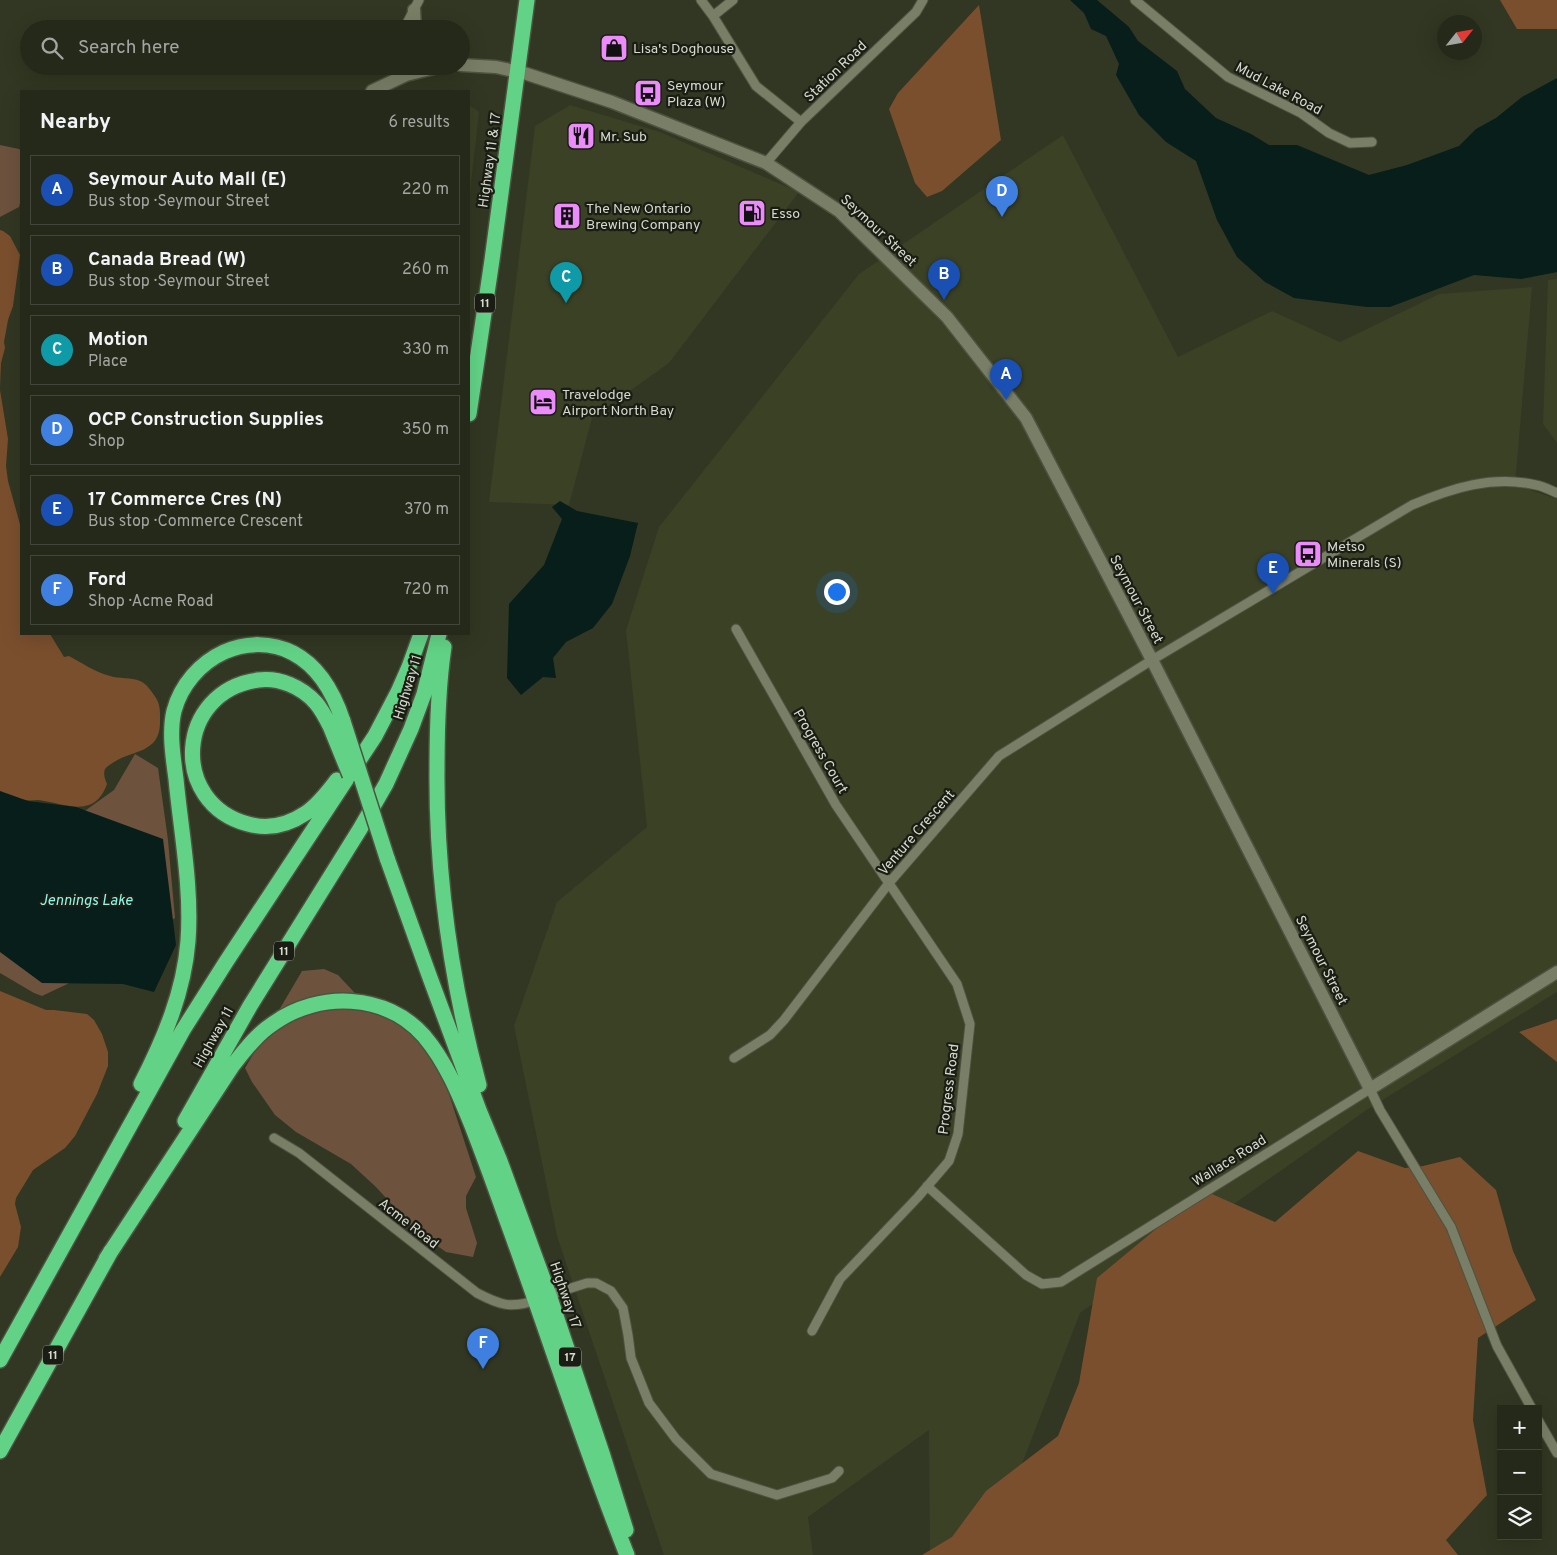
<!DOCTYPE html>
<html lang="en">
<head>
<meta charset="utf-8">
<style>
  body { margin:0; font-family:Overpass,sans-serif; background:#2d3123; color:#f1f3f6 }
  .controls { position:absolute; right:15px; bottom:15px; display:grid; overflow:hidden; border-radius:0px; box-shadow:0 5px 20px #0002 }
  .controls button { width:45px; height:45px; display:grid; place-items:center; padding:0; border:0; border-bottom:1px solid #424539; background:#25291a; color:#f1f3f6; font:25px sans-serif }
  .compass { position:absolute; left:1437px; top:15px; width:45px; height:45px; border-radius:50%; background:#25291a; box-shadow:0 5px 20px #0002; rotate:59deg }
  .you { position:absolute; left:836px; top:591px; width:18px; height:18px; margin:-12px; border:4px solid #fff; border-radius:50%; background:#1a73e8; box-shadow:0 0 0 8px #1a73e833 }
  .badge { display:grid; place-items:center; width:32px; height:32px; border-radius:50%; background:#d93025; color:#fff; font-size:16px; font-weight:700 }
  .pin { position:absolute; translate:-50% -41px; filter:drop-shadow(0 1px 2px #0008) }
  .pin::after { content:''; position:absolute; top:26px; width:18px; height:15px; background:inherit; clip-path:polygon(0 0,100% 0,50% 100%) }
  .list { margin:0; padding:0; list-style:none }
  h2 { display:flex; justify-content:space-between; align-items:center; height:65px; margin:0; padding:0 20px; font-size:21px }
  h2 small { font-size:16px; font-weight:400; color:#a3a6a2 }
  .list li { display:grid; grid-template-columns:32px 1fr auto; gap:15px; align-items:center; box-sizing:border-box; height:70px; margin:0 10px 10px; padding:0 10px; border:1px solid #424539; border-radius:0px }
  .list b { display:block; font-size:19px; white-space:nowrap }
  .list p { margin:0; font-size:16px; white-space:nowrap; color:#a3a6a2 }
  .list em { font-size:16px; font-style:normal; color:#a3a6a2 }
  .icon { flex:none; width:28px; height:28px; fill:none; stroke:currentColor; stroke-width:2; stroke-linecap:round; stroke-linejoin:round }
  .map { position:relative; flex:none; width:1557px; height:1555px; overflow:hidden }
  .search { position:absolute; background:#25291a; box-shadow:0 5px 20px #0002; left:20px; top:20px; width:450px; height:55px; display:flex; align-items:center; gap:12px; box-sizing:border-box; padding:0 18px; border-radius:28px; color:#a3a6a2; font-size:19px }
  .panel { position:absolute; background:#25291a; box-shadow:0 5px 20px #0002; left:20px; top:90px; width:450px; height:545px; border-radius:0px }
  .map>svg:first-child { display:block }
</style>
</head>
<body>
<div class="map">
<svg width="1557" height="1555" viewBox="0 0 1557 1555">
  <rect width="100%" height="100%" fill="#313722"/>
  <path fill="#3a4125" d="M 469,105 L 479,112 L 469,201 Z
    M 570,105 L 660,132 L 799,192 L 669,363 L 592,418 L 569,505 L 489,502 L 535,126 Z
    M 1063,135 L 1178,357 L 1272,311 L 1340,342 L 1439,294 L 1532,287 L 1515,485 L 1557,499 L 1557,992 L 1368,1109 L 1080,1313 L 987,1555 L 930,1555 L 929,1430 L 808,1517 L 813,1555 L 664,1555 L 557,1236 L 514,1026 L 557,902 L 647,827 L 626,630 L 659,527 L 859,274 Z
    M 1557,279 L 1557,443 L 1543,424 L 1548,280 Z"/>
  <path fill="#6d523e" d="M 0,145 L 19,149 L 21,151 L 21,199 L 19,207 L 0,217 Z
    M 135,754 L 158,768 L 168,840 L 175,918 L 82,977 L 42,996 L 34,993 L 0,973 L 0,813 L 82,813 L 114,790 Z
    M 324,969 L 338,975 L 367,1006 L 425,1037 L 433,1045 L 476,1177 L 466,1196 L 466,1208 L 477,1243 L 473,1257 L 446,1252 L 415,1230 L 376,1187 L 351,1164 L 296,1132 L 275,1115 L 252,1082 L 245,1068 L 302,971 Z"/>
  <path fill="#7a4f2e" d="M 1500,0 L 1557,0 L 1557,29 L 1517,29 Z
    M 979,5 L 1001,140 L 942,191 L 927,197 L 915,183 L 889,109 L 898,93 Z
    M 0,230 L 3,231 L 10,236 L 20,255 L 13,306 L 8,320 L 4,342 L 5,348 L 1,363 L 0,387 Z
    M 0,390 L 8,439 L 6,466 L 8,481 L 21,528 L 21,634 L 50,634 L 64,657 L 69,656 C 82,663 95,672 110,676 C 119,679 131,677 140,681 C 147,684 152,692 156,698 C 161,706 160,715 160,724 C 159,753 133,750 114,762 C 111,764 107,766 105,769 C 103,774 105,779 107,784 C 94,820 65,803 38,800 C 34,800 30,801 26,800 C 18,800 8,795 0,793 Z
    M 0,991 L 46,1010 L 54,1010 L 87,1014 L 94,1020 L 102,1034 L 108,1052 L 108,1066 L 97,1094 L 75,1136 L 65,1148 L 33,1170 L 16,1198 L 15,1204 L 21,1227 L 18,1247 L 0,1277 Z
    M 1557,1019 L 1557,1062 L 1519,1032 Z
    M 1358,1151 L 1405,1168 L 1423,1166 L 1460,1157 L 1496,1190 L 1513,1251 L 1536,1300 L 1478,1338 L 1473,1420 L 1487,1495 L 1446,1540 L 1458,1555 L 922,1555 L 952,1537 L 986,1491 L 1058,1436 L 1079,1383 L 1097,1278 L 1203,1190 L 1275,1222 Z"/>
  <path fill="#071e1a" d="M 1070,0 L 1097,0 L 1129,27 L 1138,41 L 1177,71 L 1185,89 L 1216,118 L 1251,134 L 1269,145 L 1297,145 L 1369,175 L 1407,165 L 1459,146 L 1476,129 L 1496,118 L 1522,97 L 1557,78 L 1557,272 L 1521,279 L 1474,275 L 1390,307 L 1367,307 L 1294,298 L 1265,282 L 1237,257 L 1217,220 L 1196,161 L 1166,142 L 1139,115 L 1116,75 L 1119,64 L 1106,36 L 1091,29 L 1084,13 Z
    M 560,501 L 577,511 L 638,523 L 630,556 L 612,604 L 593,628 L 566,642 L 553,658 L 556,678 L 543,677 L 521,695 L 507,678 L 509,604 L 544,565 L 562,519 L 552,507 Z
    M 0,791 L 28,801 L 76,807 L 163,839 L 176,945 L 154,992 L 123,984 L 42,983 L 0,952 Z"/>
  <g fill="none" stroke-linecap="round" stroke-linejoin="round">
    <defs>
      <path id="street" d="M 701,0 L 713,16 L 756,86 L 801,122
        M 1135,0 L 1228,77 L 1301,113 L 1329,133 L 1350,143 L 1372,142
        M 713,16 L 733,0
        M 404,29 L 419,0
        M 766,163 L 801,122 L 916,12 L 923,0
        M 736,629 L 836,805 L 957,984 L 970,1024 L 958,1134 L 949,1161 L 918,1197 L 840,1279 L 812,1331
        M 734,1058 L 770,1035 L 784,1020 L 889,883 L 999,756 L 1152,660 L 1412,505 C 1452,488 1492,475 1536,485 C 1543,486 1550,490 1557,493
        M 274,1138 L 299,1153 L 477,1293 C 500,1305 511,1309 536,1300
        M 927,1186 L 1026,1275 L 1042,1284 L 1061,1282 L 1370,1089 L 1380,1110 L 1451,1227 L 1497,1346 L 1532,1409
        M 549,1295 L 587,1283 L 596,1283 L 611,1291 L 623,1308 L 628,1335 L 631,1358 L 649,1403 L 676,1439 L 711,1474 L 777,1495 L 832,1478 L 839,1471
        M 1538,1420 L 1557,1453"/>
      <path id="secondary" d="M 414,10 L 415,29
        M 461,65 L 496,67 L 524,73 L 612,102 L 766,163 L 839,211 L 947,317 L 1026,418 L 1152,660 L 1370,1089 L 1557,972
        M 372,91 L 406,75 L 442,66"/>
      <path id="highway" d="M 469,414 L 492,260 L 527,0
        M 444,647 C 438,687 437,728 437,769 C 436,876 451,981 479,1085
        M 330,726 C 326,718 322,710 316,703 C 302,687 279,677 258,680 C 176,691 169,803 248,824 C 269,830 288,825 306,813 C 318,805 328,792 337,780
        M 387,858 L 429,975 L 479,1110 L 500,1161 L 549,1295 L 603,1456 L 626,1530
        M 141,1084 C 164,1039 184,992 188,941 C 192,887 181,832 176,779 C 173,757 169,732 174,711 C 181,685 200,663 224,652 C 246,642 272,642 293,653 C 320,667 334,694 343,721
        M 185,1121 L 250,1006 L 360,829 L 386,784 L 411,729 L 424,694 L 439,634
        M 106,1259 L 233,1065 C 245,1050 257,1034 274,1023 C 319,991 386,993 424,1036 C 446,1062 459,1094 472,1126 C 484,1157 495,1187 506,1218 C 547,1330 583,1444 627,1555
        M 0,1360 L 183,1030 L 226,962 L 375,736 L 398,692 L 409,667 L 421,634
        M 0,1451 L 111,1251"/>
    </defs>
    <use href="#street" stroke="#4e5341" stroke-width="11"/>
    <use href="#secondary" stroke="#4e5341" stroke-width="15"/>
    <use href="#highway" stroke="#4e5341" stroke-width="18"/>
    <use href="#street" stroke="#797f67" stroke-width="9"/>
    <use href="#secondary" stroke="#797f67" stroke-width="12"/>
    <use href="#highway" stroke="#62d386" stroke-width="15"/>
    <defs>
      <path id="highway-bridge" d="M 343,721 L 387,858
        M 330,726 L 350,775"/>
    </defs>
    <use href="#highway-bridge" stroke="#4e5341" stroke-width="18" stroke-linecap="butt"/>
    <use href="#highway-bridge" stroke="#62d386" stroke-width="15"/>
  </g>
  <defs>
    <symbol id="shop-square" viewBox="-11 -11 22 22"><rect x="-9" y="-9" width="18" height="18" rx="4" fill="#ec8cfa" stroke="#1a1d13"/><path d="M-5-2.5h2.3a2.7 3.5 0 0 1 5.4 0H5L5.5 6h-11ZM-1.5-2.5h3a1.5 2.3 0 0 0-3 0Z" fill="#111"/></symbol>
    <symbol id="bus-square" viewBox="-11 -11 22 22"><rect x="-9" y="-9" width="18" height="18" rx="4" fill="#ec8cfa" stroke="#1a1d13"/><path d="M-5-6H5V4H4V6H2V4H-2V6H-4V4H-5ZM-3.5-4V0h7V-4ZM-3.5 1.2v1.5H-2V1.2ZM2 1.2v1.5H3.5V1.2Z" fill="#111"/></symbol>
    <symbol id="restaurant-square" viewBox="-11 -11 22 22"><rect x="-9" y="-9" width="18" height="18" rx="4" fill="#ec8cfa" stroke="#1a1d13"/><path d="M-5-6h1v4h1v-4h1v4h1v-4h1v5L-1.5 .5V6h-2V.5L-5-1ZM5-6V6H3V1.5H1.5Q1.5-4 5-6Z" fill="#111"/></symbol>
    <symbol id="fuel-square" viewBox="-11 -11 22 22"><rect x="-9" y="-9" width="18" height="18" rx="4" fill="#ec8cfa" stroke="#1a1d13"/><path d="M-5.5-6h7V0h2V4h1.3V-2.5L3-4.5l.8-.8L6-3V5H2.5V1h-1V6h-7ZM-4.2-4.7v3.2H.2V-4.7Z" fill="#111"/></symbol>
    <symbol id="building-square" viewBox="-11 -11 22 22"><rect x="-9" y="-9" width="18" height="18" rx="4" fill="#ec8cfa" stroke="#1a1d13"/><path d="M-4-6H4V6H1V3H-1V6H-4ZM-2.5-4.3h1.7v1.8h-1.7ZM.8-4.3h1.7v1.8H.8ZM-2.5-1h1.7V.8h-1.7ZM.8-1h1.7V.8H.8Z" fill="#111"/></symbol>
    <symbol id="hotel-square" viewBox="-11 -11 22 22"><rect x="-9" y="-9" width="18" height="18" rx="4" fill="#ec8cfa" stroke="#1a1d13"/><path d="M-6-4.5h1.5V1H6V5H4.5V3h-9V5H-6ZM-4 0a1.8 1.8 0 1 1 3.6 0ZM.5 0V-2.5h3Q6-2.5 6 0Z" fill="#111"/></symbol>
  </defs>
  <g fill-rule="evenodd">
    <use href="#shop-square" x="598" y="32" width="32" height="32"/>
    <use href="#bus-square" x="632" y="77" width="32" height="32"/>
    <use href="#restaurant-square" x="565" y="120" width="32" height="32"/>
    <use href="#fuel-square" x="736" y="197" width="32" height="32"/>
    <use href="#building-square" x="551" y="200" width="32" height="32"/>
    <use href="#hotel-square" x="527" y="386" width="32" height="32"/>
    <use href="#bus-square" x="1292" y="538" width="32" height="32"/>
  </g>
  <g text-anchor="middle" stroke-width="4.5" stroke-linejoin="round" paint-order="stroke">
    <g fill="#1a1d13" stroke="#9ea195" stroke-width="1">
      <rect x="475" y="293.5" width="20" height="19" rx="4"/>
      <rect x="274" y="941.5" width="20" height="19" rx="4"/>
      <rect x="43" y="1345.5" width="20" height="19" rx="4"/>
      <rect x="559" y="1347.5" width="22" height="19" rx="4"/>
    </g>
    <g font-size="12" font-weight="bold" fill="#d6dacd">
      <text x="485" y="307">11</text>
      <text x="284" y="955">11</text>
      <text x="53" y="1359">11</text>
      <text x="570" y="1361">17</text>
    </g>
    <g font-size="14" fill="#d6dacd" stroke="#1a1d13" text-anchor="start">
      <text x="633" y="53">Lisa's Doghouse</text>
      <text x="667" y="90">Seymour<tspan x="667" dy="16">Plaza (W)</tspan></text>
      <text x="600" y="141">Mr. Sub</text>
      <text x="586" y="213">The New Ontario<tspan x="586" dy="16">Brewing Company</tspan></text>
      <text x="771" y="218">Esso</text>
      <text x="562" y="399">Travelodge<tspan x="562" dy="16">Airport North Bay</tspan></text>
      <text x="1327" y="551">Metso<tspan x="1327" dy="16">Minerals (S)</tspan></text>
    </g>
    <g font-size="14" fill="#d6dacd" stroke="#1a1d13">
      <text transform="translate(835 71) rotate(-44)" y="5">Station Road</text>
      <text transform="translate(1279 88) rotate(28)" y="5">Mud Lake Road</text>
      <text transform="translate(489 160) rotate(-82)" y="5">Highway 11 &amp; 17</text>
      <text transform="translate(879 230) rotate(43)" y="5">Seymour Street</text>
      <text transform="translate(1137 599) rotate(62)" y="5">Seymour Street</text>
      <text transform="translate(407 687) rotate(-73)" y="5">Highway 11</text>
      <text transform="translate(821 751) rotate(60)" y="5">Progress Court</text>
      <text transform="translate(916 832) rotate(-49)" y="5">Venture Crescent</text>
      <text transform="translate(1322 960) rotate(63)" y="5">Seymour Street</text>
      <text transform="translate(213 1037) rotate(-61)" y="5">Highway 11</text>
      <text transform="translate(948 1089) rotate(-83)" y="5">Progress Road</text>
      <text transform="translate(1229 1160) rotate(-32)" y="5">Wallace Road</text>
      <text transform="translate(409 1223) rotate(38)" y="5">Acme Road</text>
      <text transform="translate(566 1295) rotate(71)" y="5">Highway 17</text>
    </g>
    <g font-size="15" font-style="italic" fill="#8dfaea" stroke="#1a1d13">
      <text x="86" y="905">Jennings Lake</text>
    </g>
  </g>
</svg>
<div class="controls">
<button>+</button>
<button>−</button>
<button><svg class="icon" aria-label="layers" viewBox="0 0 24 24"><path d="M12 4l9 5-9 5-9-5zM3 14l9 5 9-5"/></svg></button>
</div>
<svg class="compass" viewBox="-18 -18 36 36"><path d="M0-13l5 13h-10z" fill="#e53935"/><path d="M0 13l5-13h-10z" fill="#a3a6a2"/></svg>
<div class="you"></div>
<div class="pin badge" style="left:1006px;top:400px;background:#1a4fb4">A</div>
<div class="pin badge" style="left:944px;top:300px;background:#1a4fb4">B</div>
<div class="pin badge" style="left:566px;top:303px;background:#0f9aa8">C</div>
<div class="pin badge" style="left:1002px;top:217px;background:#3f7fe0">D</div>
<div class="pin badge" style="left:1273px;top:594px;background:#1a4fb4">E</div>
<div class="pin badge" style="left:483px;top:1369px;background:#3f7fe0">F</div>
<div class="search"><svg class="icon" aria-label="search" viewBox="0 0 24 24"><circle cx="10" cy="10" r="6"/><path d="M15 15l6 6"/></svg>Search here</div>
<section class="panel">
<h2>Nearby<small>6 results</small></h2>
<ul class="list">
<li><span class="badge" style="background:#1a4fb4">A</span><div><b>Seymour Auto Mall (E)</b><p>Bus stop · Seymour Street</p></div><em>220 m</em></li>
<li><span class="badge" style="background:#1a4fb4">B</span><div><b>Canada Bread (W)</b><p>Bus stop · Seymour Street</p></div><em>260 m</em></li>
<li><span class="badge" style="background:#0f9aa8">C</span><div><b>Motion</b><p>Place</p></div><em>330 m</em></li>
<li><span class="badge" style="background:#3f7fe0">D</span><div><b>OCP Construction Supplies</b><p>Shop</p></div><em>350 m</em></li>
<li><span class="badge" style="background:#1a4fb4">E</span><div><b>17 Commerce Cres (N)</b><p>Bus stop · Commerce Crescent</p></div><em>370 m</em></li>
<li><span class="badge" style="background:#3f7fe0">F</span><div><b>Ford</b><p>Shop · Acme Road</p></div><em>720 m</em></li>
</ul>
</section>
</div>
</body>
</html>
